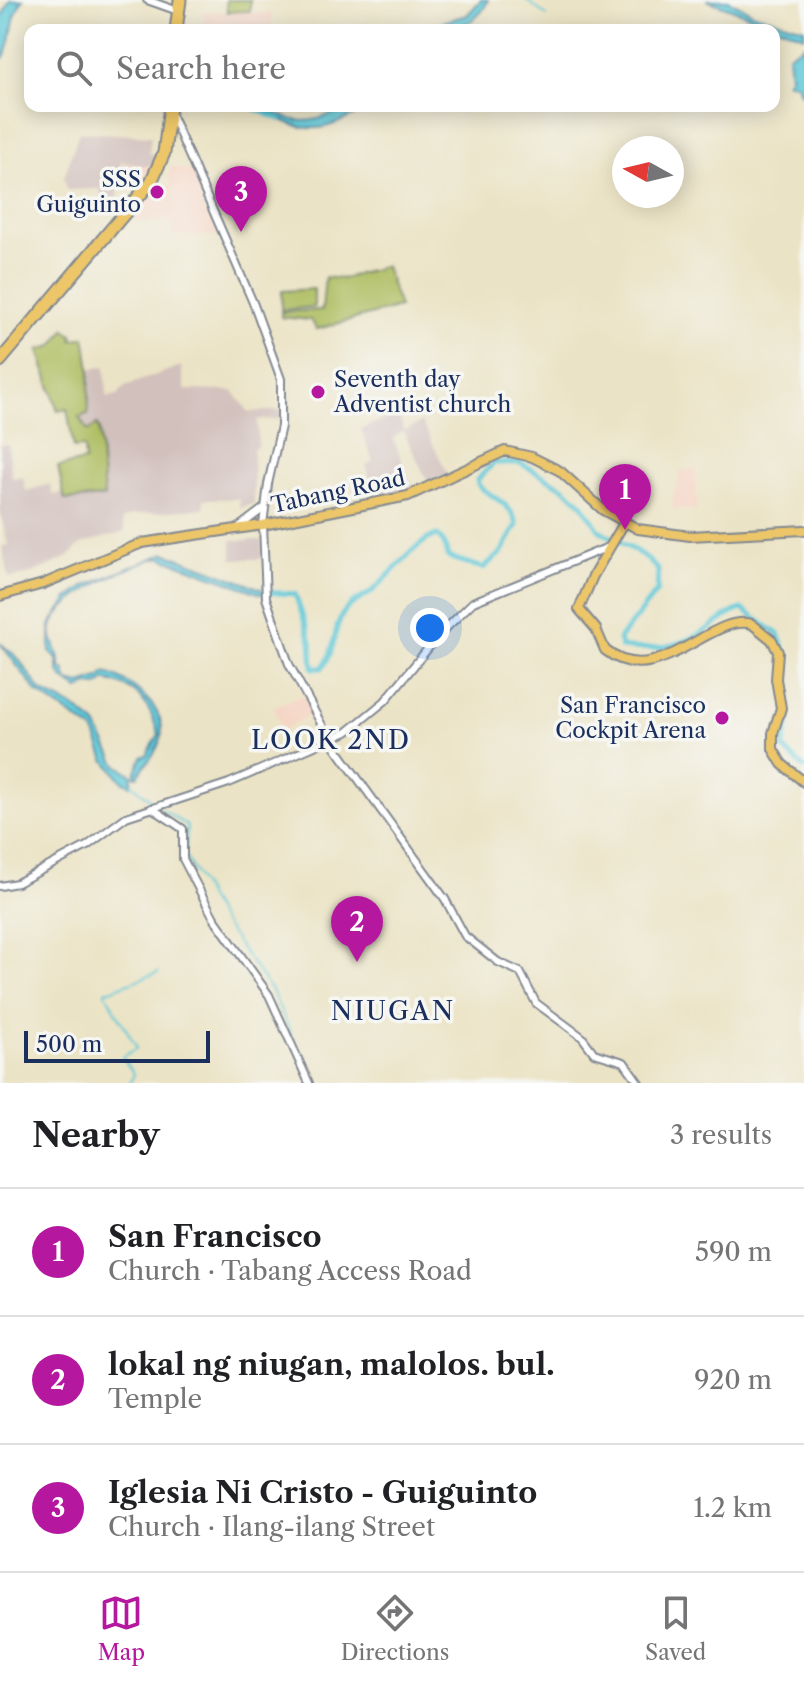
<!DOCTYPE html>
<html lang="en">
<head>
<meta charset="utf-8">
<style>
  body { margin:0; font-family:"Libre Caslon Text",serif; background:#f2f2f2; color:#202124 }
  .compass { position:absolute; left:612px; top:136px; width:72px; height:72px; border-radius:50%; background:#fff; box-shadow:0 4px 20px #0003; rotate:278deg }
  .scale { position:absolute; left:24px; bottom:20px; width:186px; box-sizing:border-box; padding-left:8px; border:4px solid #1b2f5e; border-top:0; font-size:22px; line-height:28px; white-space:nowrap; color:#1b2f5e; -webkit-text-stroke:6px #f6f6f2; paint-order:stroke }
  .you { position:absolute; left:430px; top:628px; width:28px; height:28px; margin:-20px; border:6px solid #fff; border-radius:50%; background:#1a73e8; box-shadow:0 0 0 12px #1a73e833 }
  .badge { display:grid; place-items:center; width:52px; height:52px; border-radius:50%; background:#b5179e; color:#fff; font-size:26px; font-weight:700 }
  .pin { position:absolute; translate:-50% -66px; filter:drop-shadow(0 2px 4px #0008) }
  .pin::after { content:''; position:absolute; top:42px; width:28px; height:24px; background:inherit; clip-path:polygon(0 0,100% 0,50% 100%) }
  .list { margin:0; padding:0; list-style:none }
  h2 { display:flex; justify-content:space-between; align-items:center; height:104px; margin:0; padding:0 32px; font-size:34px }
  h2 small { font-size:26px; font-weight:400; color:#757577 }
  .list li { display:grid; grid-template-columns:52px 1fr auto; gap:24px; align-items:center; box-sizing:border-box; height:128px; padding:0 32px; border-top:2px solid #e0e0e0 }
  .list b { display:block; font-size:30px; white-space:nowrap }
  .list p { margin:0; font-size:26px; white-space:nowrap; color:#757577 }
  .list em { font-size:26px; font-style:normal; color:#757577 }
  .icon { flex:none; width:44px; height:44px; fill:none; stroke:currentColor; stroke-width:2; stroke-linecap:round; stroke-linejoin:round }
  .map { position:relative; flex:none; width:804px; height:1083px; overflow:hidden }
  .search { position:absolute; background:#fff; box-shadow:0 4px 20px #0003; left:24px; right:24px; top:24px; height:88px; display:flex; align-items:center; gap:20px; box-sizing:border-box; padding:0 28px; border-radius:16px; color:#757577; font-size:30px }
  .sheet { height:488px; background:#fff }
  nav { display:flex; justify-content:space-around; align-items:center; box-sizing:border-box; height:112px; border-top:2px solid #e0e0e0; background:#fff; font-size:22px; color:#757577 }
  nav a { display:grid; justify-items:center; gap:4px }
  nav .on { color:#b5179e }
  .map>svg:first-child { display:block }
</style>
</head>
<body>
<div class="map">
<svg width="804" height="1083" viewBox="0 0 804 1083">
  <rect width="100%" height="100%" fill="#f6f6f2"/>
  <filter id="ink" filterUnits="userSpaceOnUse"><feTurbulence type="fractalNoise" baseFrequency=".0125" numOctaves="2"/><feDisplacementMap in="SourceGraphic" scale="16" xChannelSelector="R" yChannelSelector="G"/><feConvolveMatrix kernelMatrix="1 2 1 2 8 2 1 2 1" color-interpolation-filters="sRGB"/></filter>
  <filter id="wash" filterUnits="userSpaceOnUse"><feTurbulence type="fractalNoise" baseFrequency=".006" numOctaves="4" result="noise"/><feDisplacementMap in="SourceGraphic" scale="32" xChannelSelector="R" yChannelSelector="G"/><feGaussianBlur stdDeviation="1.8" result="paint"/><feColorMatrix in="noise" values="0 0 0 0 0 0 0 0 0 0 0 0 0 0 0 0 0 1.4 0 .05"/><feComposite in="paint" operator="in"/></filter>
  <g filter="url(#wash)">
    <rect width="100%" height="100%" fill="#ebe3c5"/>
    <path fill="#f5d3c1" d="M 217,11 L 272,13 L 272,30 L 182,30 L 183,24 L 204,23 L 204,12 Z
      M 122,163 L 153,167 L 138,189 L 118,189 Z
      M 170,166 L 193,171 L 204,194 L 204,213 L 211,214 L 222,236 L 172,235 L 172,222 L 133,221 L 125,216 L 152,183 L 169,185 Z
      M 695,469 L 697,510 L 674,509 L 672,503 L 681,470 Z
      M 304,695 L 314,712 L 283,730 L 273,707 Z"/>
    <path fill="#d1c0bc" d="M 79,132 L 151,136 L 149,153 L 158,155 L 153,167 L 121,162 L 118,199 L 101,199 L 100,189 L 67,190 L 64,177 Z
      M 105,366 L 107,397 L 118,395 L 125,386 L 181,366 L 185,390 L 233,391 L 249,412 L 281,410 L 281,419 L 257,420 L 258,446 L 253,449 L 254,504 L 240,508 L 239,499 L 204,499 L 204,508 L 132,515 L 122,520 L 125,531 L 122,533 L 81,544 L 68,557 L 28,575 L 9,578 L 2,547 L 8,545 L 0,511 L 0,445 L 8,444 L 12,478 L 23,476 L 26,491 L 50,484 L 53,495 L 63,493 L 58,467 L 86,461 L 84,446 L 74,448 L 69,418 L 88,414 L 90,369 Z
      M 398,413 L 404,431 L 422,422 L 448,475 L 429,484 L 403,431 L 393,438 L 413,490 L 376,502 L 366,465 L 373,461 L 361,429 Z
      M 232,540 L 262,540 L 262,559 L 232,559 Z"/>
    <path fill="#aebd60" stroke="#64765f" stroke-width="2" d="M 226,0 L 250,0 L 250,11 L 227,12 Z
      M 385,266 L 399,307 L 317,329 L 310,320 L 281,317 L 281,312 L 322,310 L 325,277 L 342,279 Z
      M 314,289 L 314,307 L 281,310 L 282,291 Z
      M 65,329 L 73,336 L 72,340 L 85,337 L 90,369 L 88,414 L 79,417 L 88,431 L 97,425 L 99,429 L 104,497 L 65,500 L 58,467 L 85,461 L 84,447 L 74,448 L 67,409 L 58,411 L 39,350 L 53,346 Z"/>
    <path fill="#5dc8d7" stroke="#3c7c9a" stroke-width="2" d="M 10,0 L 23,0 C 8,19 16,44 0,62 L 0,21 Z
      M 481,0 L 488,0 C 477,30 443,30 415,30 L 467,15 Z
      M 707,0 L 728,0 L 755,14 L 804,28 L 804,36 Z
      M 803,45 L 804,93 L 800,93 L 797,84 L 786,82 L 790,76 L 788,55 Z
      M 251,106 C 267,106 279,117 295,120 C 320,125 340,106 364,106 C 357,116 348,118 337,123 C 304,137 281,119 251,106 Z
      M 165,553 L 264,590 L 264,595 L 160,557 C 132,563 58,599 52,627 C 49,642 62,654 60,669 L 64,669 L 68,681 L 81,684 L 102,677 L 104,673 C 127,677 171,709 160,741 C 156,754 145,764 138,776 L 134,776 L 142,757 L 147,755 L 159,734 C 147,702 141,688 105,680 L 98,686 L 87,685 L 79,690 C 66,680 57,679 58,661 L 50,651 L 50,625 L 68,599 L 86,586 Z
      M 0,643 L 17,657 L 41,691 L 74,707 L 96,725 L 116,764 L 132,775 L 131,785 L 122,781 L 105,760 L 94,731 L 37,692 Z"/>
    <g fill="none" stroke-linecap="round" stroke-linejoin="round">
      <path stroke="#5dc8d7" stroke-width="2" d="M 526,0 L 547,16
        M 131,783 L 157,805
        M 162,809 L 187,826 L 186,849
        M 185,855 L 218,916 L 273,993 L 303,1061
        M 130,1083 L 134,1074 L 122,1057 L 137,1048 L 105,992 L 159,972"/>
      <path stroke="#5dc8d7" stroke-width="5" d="M 247,106 L 280,119
        M 264,592 L 295,594 L 311,641 L 313,668 L 322,668 C 336,652 332,633 342,615 C 349,603 361,600 371,592 C 390,577 416,541 437,535 L 444,543 L 448,557 L 483,568 L 501,553 L 517,525 C 511,503 494,499 479,486 L 477,480 L 494,463 L 520,463 L 566,489 L 582,504 L 599,530 L 644,556 L 658,570 L 657,591 L 619,639 L 621,647 C 654,652 686,645 714,625 C 724,618 730,612 742,609 L 778,634 L 785,651 L 790,719 L 783,748 L 804,768"/>
    </g>
  </g>
  <g filter="url(#ink)">
    <g fill="none" stroke-linecap="round" stroke-linejoin="round">
      <defs>
        <path id="minor" d="M 147,0 L 178,11
          M 171,114 L 254,305 L 281,379 L 281,426 L 268,484 L 263,525 L 266,598 L 289,664 L 330,740 L 445,899 L 465,936 L 498,962 L 520,972 L 536,1003 L 582,1037 L 594,1053 L 624,1062 L 639,1083
          M 239,527 L 264,508
          M 152,808 L 183,829 L 183,859 L 214,918 L 269,995 L 309,1083
          M 0,886 L 17,883 L 87,846 L 126,817 L 229,783 L 347,732 L 385,701 L 439,635 L 473,602 L 611,546"/>
        <path id="major" d="M 624,523 L 593,576 L 579,609 L 596,629 L 605,650 C 658,693 710,612 752,624 L 772,640 L 778,652 L 776,679 L 781,708 L 773,733 L 773,749 L 782,764 L 804,782
          M 0,596 L 43,584 L 142,543 L 263,525 L 408,496 L 505,451 L 532,457 L 560,471 L 603,510 L 638,529 L 690,536 L 804,530"/>
        <path id="highway" d="M 176,30 L 180,0
          M 0,361 L 151,182 L 164,153 L 170,106"/>
      </defs>
      <use href="#minor" stroke="#838992" stroke-width="10"/>
      <use href="#major" stroke="#838992" stroke-width="12"/>
      <use href="#highway" stroke="#838992" stroke-width="15"/>
      <use href="#minor" stroke="#fff" stroke-width="6"/>
      <use href="#major" stroke="#ecc669" stroke-width="8"/>
      <use href="#highway" stroke="#ecc669" stroke-width="11"/>
    </g>
  </g>
  <g fill="#b5179e" stroke="#f6f6f2" stroke-width="3">
    <circle cx="157" cy="192" r="8"/>
    <circle cx="318" cy="392" r="8"/>
    <circle cx="722" cy="718" r="8"/>
  </g>
  <g text-anchor="middle" stroke-width="7" stroke-linejoin="round" paint-order="stroke">
    <g font-size="22" fill="#1b2f5e" stroke="#f6f6f2" text-anchor="end">
      <text x="141" y="187">SSS<tspan x="141" dy="25">Guiguinto</tspan></text>
      <text x="334" y="387" text-anchor="start">Seventh day<tspan x="334" dy="25">Adventist church</tspan></text>
      <text x="706" y="713">San Francisco<tspan x="706" dy="25">Cockpit Arena</tspan></text>
    </g>
    <g font-size="22" fill="#1b2f5e" stroke="#f6f6f2">
      <text transform="translate(338 491) rotate(-12)" y="8">Tabang Road</text>
    </g>
    <g font-size="26" letter-spacing="2" fill="#1b2f5e" stroke="#f6f6f2">
      <text x="331" y="749">LOOK 2ND</text>
      <text x="393" y="1020">NIUGAN</text>
    </g>
  </g>
</svg>
<svg class="compass" viewBox="-18 -18 36 36"><path d="M0-13l5 13h-10z" fill="#e53935"/><path d="M0 13l5-13h-10z" fill="#757577"/></svg>
<div class="scale">500 m</div>
<div class="you"></div>
<div class="pin badge" style="left:625px;top:530px">1</div>
<div class="pin badge" style="left:357px;top:962px">2</div>
<div class="pin badge" style="left:241px;top:232px">3</div>
<div class="search"><svg class="icon" aria-label="search" viewBox="0 0 24 24"><circle cx="10" cy="10" r="6"/><path d="M15 15l6 6"/></svg>Search here</div>
</div>
<section class="sheet">
<h2>Nearby<small>3 results</small></h2>
<ul class="list">
<li><span class="badge">1</span><div><b>San Francisco</b><p>Church · Tabang Access Road</p></div><em>590 m</em></li>
<li><span class="badge">2</span><div><b>lokal ng niugan, malolos. bul.</b><p>Temple</p></div><em>920 m</em></li>
<li><span class="badge">3</span><div><b>Iglesia Ni Cristo - Guiguinto</b><p>Church · Ilang-ilang Street</p></div><em>1.2 km</em></li>
</ul>
</section>
<nav>
<a class="on"><svg class="icon" aria-label="map" viewBox="0 0 24 24"><path d="M3 6l6-2 6 2 6-2v14l-6 2-6-2-6 2zM9 4v14M15 6v14"/></svg>Map</a>
<a><svg class="icon" aria-label="directions" viewBox="0 0 24 24"><path d="M12 3l9 9-9 9-9-9zM9 14v-3h6M13 9l2 2-2 2"/></svg>Directions</a>
<a><svg class="icon" aria-label="saved" viewBox="0 0 24 24"><path d="M7 4h10v16l-5-4-5 4z"/></svg>Saved</a>
</nav>
</body>
</html>
